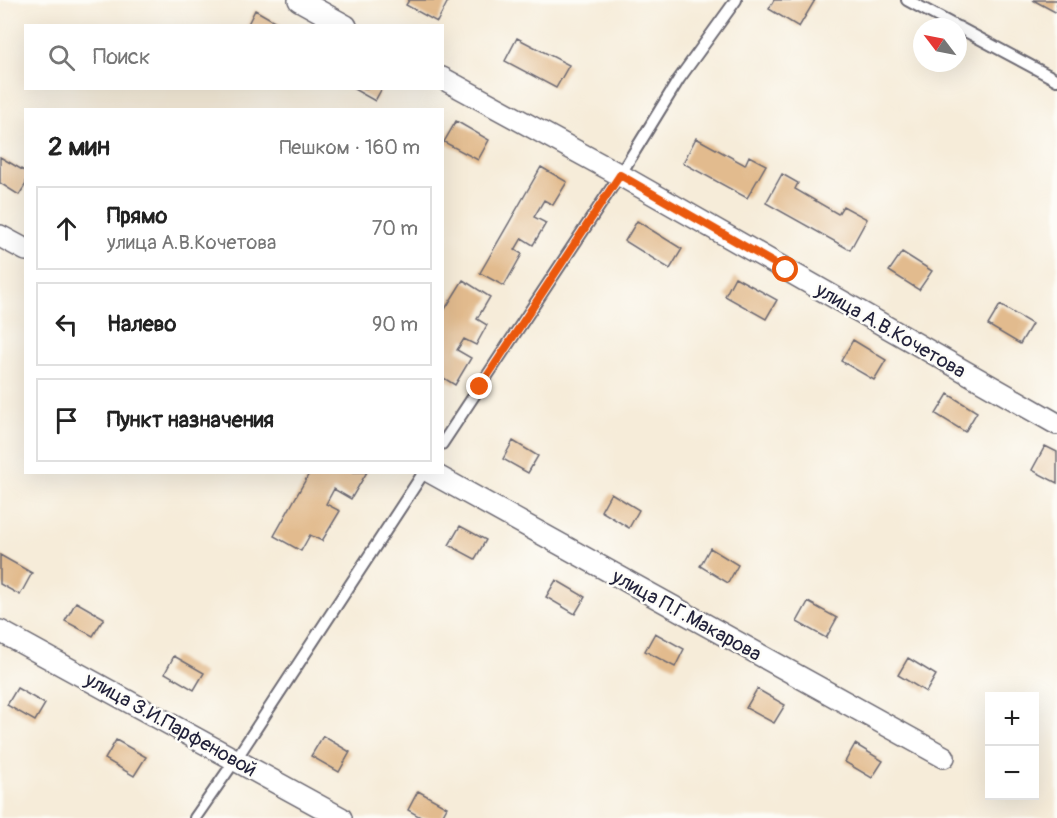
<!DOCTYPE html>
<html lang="ru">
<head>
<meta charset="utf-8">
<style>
  body { margin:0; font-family:Pangolin,sans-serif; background:#f6f6f6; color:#222 }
  .controls { position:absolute; right:18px; bottom:18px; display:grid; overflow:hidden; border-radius:0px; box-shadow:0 6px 24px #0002 }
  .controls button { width:54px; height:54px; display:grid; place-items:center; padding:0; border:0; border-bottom:2px solid #e0e0e0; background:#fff; color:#222; font:30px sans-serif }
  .compass { position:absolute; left:913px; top:18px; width:54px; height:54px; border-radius:50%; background:#fff; box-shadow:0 6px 24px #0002; rotate:302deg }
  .stop { position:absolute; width:18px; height:18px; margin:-14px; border:4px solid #ea580c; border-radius:50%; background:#fff }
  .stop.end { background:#ea580c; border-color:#fff; box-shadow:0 2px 6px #0008 }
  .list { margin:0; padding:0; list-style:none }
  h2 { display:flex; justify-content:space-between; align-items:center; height:78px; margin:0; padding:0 24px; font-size:26px }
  h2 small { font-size:20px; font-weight:400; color:#767676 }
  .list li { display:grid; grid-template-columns:39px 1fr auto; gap:18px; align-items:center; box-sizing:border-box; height:84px; margin:0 12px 12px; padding:0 12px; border:2px solid #e0e0e0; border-radius:0px }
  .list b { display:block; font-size:22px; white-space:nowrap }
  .list p { margin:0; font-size:20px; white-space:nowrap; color:#767676 }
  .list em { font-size:20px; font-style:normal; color:#767676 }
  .icon { flex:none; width:33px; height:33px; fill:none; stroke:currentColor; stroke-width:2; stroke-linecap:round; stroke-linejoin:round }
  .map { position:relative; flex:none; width:1057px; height:818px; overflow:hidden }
  .search { position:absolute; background:#fff; box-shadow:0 6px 24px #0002; left:24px; top:24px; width:420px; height:66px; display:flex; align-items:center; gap:15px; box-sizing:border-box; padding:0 21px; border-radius:0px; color:#767676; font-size:22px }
  .panel { position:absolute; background:#fff; box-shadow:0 6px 24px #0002; left:24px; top:108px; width:420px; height:366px; border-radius:0px }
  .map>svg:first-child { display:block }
</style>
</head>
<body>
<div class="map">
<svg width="1057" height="818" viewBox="0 0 1057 818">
  <rect width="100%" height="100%" fill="#fdfcf7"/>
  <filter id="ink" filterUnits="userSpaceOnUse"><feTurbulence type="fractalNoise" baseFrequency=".0167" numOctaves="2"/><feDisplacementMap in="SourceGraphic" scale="12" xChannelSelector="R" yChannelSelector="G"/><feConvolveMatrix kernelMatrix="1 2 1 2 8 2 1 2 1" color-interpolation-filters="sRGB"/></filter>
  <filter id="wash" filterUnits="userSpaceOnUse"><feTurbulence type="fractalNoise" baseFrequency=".008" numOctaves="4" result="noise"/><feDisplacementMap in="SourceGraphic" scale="24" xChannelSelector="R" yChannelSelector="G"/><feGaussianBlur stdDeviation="1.35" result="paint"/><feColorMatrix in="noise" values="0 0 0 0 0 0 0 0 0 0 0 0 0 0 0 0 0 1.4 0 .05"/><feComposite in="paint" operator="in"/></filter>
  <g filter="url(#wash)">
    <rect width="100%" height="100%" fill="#f6ecd9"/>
    <g id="blocks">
      <path fill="#e2bb8e" d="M 409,0 L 447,0 L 448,1 L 437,22 L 406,5 Z
        M 774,0 L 815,0 L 799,27 L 769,9 Z
        M 1033,0 L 1057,0 L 1057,13 Z
        M 255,10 L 283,26 L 247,26 Z
        M 517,38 L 569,65 L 556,88 L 505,61 Z
        M 352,88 L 382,88 L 375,101 Z
        M 456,121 L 489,140 L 478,160 L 444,142 Z
        M 696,138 L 745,165 L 749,156 L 766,165 L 747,198 L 683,163 Z
        M 0,157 L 26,172 L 26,184 L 19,195 L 0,183 Z
        M 541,167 L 567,182 L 553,205 L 544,200 L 534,217 L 546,223 L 533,245 L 522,238 L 515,250 L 522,254 L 504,286 L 480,273 Z
        M 782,174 L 798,183 L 795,189 L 838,214 L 843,206 L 867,219 L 850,250 L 766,203 Z
        M 637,221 L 682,249 L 670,269 L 625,241 Z
        M 902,252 L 932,271 L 919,290 L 889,271 Z
        M 735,277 L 777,300 L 766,319 L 725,296 Z
        M 463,280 L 490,297 L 477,319 L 487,325 L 476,345 L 464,339 L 457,350 L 471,358 L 455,385 L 442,377 L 442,314 Z
        M 1000,305 L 1032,324 L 1020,344 L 988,325 Z
        M 853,340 L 886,360 L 874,380 L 841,361 Z
        M 948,394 L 977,412 L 965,432 L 936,414 Z
        M 513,441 L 538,456 L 528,473 L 503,459 Z
        M 1045,446 L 1057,452 L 1057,483 L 1032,470 Z
        M 310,472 L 367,472 L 351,499 L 334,489 L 326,504 L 340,511 L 322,541 L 310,535 L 301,551 L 274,536 Z
        M 611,493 L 639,510 L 629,528 L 601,511 Z
        M 460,526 L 486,540 L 475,559 L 449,545 Z
        M 710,548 L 738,565 L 728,583 L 700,566 Z
        M 0,555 L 32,573 L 20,595 L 0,584 Z
        M 556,580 L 585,597 L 575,614 L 546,597 Z
        M 76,602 L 104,618 L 93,636 L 65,621 Z
        M 808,602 L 837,618 L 826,638 L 797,622 Z
        M 655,633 L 684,649 L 675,667 L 645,651 Z
        M 174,656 L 204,673 L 194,690 L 165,673 Z
        M 908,658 L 936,675 L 926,692 L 898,675 Z
        M 17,688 L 45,704 L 35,721 L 7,705 Z
        M 757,689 L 785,705 L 774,723 L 746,708 Z
        M 323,736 L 350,752 L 339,772 L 311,756 Z
        M 116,740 L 146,757 L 134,776 L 105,759 Z
        M 855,744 L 883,761 L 872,778 L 845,762 Z
        M 418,791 L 447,807 L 441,818 L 422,818 L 408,810 Z"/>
    </g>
  </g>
  <g filter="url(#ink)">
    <use href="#blocks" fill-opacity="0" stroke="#6c6972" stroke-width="1.5"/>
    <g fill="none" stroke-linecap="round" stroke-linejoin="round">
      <defs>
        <path id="service" d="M 907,0 L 957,27
          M 958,27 L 1057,80
          M 442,444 L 620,175 L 679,79 L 736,0
          M 195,818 L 236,759 L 424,472"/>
        <path id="minor" d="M 299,0 L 346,26
          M 442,78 L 620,175 L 1057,424
          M 0,236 L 26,250
          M 430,472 L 944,757
          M 0,631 L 341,818"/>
      </defs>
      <use href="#service" stroke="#6c6972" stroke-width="14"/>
      <use href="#minor" stroke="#6c6972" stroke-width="24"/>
      <use href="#service" stroke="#fff" stroke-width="10"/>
      <use href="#minor" stroke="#fff" stroke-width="21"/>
    </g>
  </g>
  <g fill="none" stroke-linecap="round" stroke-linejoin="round" filter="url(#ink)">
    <path stroke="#ea580c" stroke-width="8" d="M 480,387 L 620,175 L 786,270"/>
  </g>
  <g text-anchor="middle" stroke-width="5" stroke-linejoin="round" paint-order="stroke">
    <g font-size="20" fill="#22223b" stroke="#fdfcf7">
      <text transform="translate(891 330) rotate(30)" y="7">улица А.В.Кочетова</text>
      <text transform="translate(687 615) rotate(29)" y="7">улица П.Г.Макарова</text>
      <text transform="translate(171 724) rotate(29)" y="7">улица З.И.Парфеновой</text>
    </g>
  </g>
</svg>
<div class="controls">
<button>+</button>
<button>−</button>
</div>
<svg class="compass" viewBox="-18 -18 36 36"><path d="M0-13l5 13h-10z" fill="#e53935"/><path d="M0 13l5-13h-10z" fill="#767676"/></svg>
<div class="stop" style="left:786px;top:270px"></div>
<div class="stop end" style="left:480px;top:387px"></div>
<div class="search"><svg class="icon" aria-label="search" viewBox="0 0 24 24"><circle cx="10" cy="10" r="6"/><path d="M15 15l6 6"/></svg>Поиск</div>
<section class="panel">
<h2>2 мин<small>Пешком · 160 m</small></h2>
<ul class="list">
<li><svg class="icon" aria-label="ahead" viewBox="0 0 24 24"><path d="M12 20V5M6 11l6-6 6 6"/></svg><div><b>Прямо</b><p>улица А.В.Кочетова</p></div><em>70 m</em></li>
<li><svg class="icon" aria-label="left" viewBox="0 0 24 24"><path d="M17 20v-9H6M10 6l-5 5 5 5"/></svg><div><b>Налево</b></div><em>90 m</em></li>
<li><svg class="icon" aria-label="arrive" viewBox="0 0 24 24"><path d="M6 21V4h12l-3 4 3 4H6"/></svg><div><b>Пункт назначения</b></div></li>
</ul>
</section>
</div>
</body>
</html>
